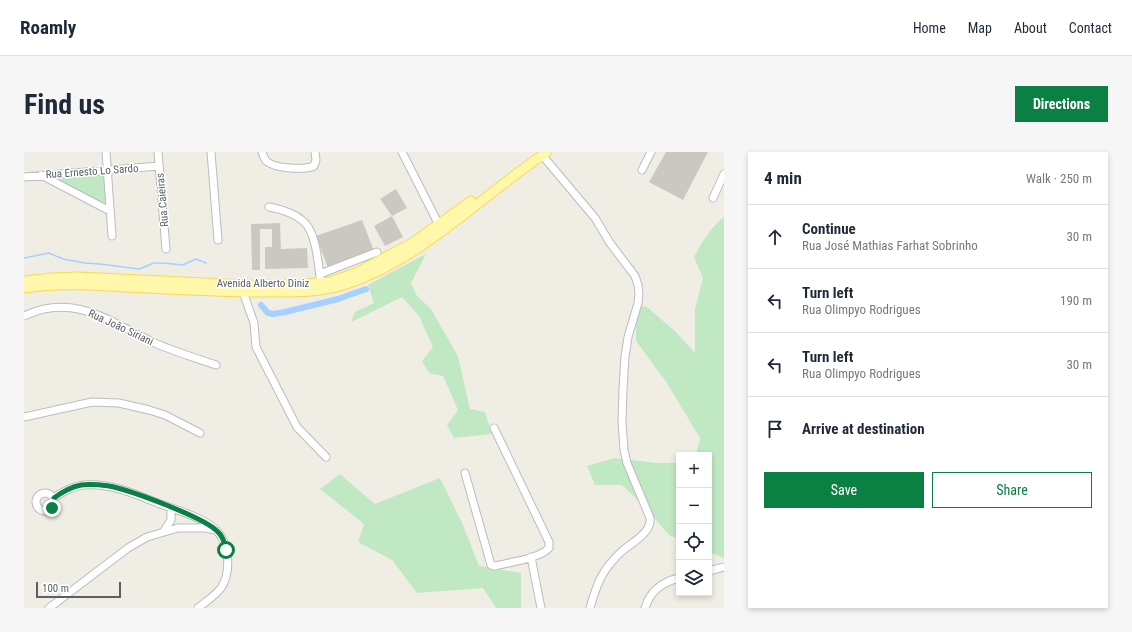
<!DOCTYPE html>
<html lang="en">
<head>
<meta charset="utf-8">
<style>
  body { margin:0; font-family:"Roboto Condensed",sans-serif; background:#f6f6f7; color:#1f2937 }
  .controls { position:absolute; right:12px; bottom:12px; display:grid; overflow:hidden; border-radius:0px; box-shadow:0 2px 6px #0003 }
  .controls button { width:36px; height:36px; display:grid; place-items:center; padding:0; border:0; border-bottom:1px solid #e0e1e3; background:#fff; color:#1f2937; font:20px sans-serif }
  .scale { position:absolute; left:12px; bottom:10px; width:85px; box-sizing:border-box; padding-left:4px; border:2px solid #5c6066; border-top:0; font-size:11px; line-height:14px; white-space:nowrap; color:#5c6066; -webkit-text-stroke:3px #fff; paint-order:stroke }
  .stop { position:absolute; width:12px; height:12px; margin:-9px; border:3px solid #0b8043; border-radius:50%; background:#fff }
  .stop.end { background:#0b8043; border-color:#fff; box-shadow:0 1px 4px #0008 }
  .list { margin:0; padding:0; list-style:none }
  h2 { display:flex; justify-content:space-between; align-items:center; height:52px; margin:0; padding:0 16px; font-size:17px }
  h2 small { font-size:13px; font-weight:400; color:#747a83 }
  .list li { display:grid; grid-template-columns:26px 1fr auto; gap:12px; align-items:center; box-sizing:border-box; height:64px; padding:0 16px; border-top:1px solid #e0e1e3 }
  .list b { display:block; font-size:15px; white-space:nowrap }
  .list p { margin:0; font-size:13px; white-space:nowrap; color:#747a83 }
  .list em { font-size:13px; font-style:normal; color:#747a83 }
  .actions { display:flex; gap:8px; padding:12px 16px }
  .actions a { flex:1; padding:9px 0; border:1px solid #0b8043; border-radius:0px; text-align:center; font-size:14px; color:#0b8043 }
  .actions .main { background:#0b8043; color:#fff }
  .icon { flex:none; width:22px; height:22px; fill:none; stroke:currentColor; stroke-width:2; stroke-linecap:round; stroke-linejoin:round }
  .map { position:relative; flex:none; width:700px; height:456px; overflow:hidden; border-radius:0px }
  header { display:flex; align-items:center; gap:24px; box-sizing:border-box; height:56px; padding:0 20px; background:#fff; border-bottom:1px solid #e0e1e3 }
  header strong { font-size:19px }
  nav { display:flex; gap:22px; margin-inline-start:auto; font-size:14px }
  .intro { display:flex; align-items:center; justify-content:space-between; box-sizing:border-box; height:96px; padding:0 24px }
  h1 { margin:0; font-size:28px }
  .button { padding:10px 18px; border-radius:0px; background:#0b8043; color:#fff; font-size:14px; font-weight:700 }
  main { display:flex; gap:24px; padding:0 24px }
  aside { flex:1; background:#fff; border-radius:0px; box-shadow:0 2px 6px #0003 }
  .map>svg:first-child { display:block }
</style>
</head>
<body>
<header>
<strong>Roamly</strong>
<nav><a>Home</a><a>Map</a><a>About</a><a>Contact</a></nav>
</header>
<div class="intro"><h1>Find us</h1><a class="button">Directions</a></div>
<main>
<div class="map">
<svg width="700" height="456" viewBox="0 0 700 456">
  <rect width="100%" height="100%" fill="#f0eee4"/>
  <path fill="#c0e8c3" d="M 77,21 L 82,25 L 84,50 L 77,51 L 35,28 L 35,26 L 38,25 Z
    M 700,65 L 700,406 L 685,400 L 685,303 L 672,303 L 676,286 L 643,231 L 612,189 L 612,153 L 623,155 L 652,180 L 671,201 L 671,157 L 679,126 L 670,105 C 678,90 687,75 700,65 Z
    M 402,102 L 387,131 L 393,144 L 407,157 L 434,204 L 446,257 L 461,260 L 468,282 L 430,286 L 423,273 L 434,258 L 419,224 L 405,221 L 398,209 L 409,195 L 395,164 L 378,145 L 327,170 L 331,160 L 350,151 L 344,133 Z
    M 590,306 L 633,311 L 655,311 L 655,387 L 645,383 L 618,352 L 598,333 L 571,333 L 563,314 Z
    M 316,322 L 351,352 L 416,326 L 439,373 L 455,414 L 497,421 L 497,456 L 472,456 L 459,436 L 393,441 L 368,408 L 334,390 L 340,372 L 296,337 Z"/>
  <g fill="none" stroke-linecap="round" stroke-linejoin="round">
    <path stroke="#a5d0ff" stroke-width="1.5" d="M 0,106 L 25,101 L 39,107 L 61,111 L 76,112 L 115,117 L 130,111 L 138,111 L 159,113 L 172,107 L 182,111"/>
    <path stroke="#a5d0ff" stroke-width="6" d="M 237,153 L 244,161 L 249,162 L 261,160 L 314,147 L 342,137"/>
  </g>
  <path fill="#cbc8c1" d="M 642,0 L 684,0 L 659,48 L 625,30 Z
    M 372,37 L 383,56 L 368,64 L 356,47 Z
    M 368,64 L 379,85 L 361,94 L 350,74 Z
    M 338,68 L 350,99 L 304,116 L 292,84 Z
    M 256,71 L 257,97 L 283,96 L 284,116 L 241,117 L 241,95 L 248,95 L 248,77 L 236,77 L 236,118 L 228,118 L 227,72 Z"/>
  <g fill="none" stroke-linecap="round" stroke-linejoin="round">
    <defs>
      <path id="minor" d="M 82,0 L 88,84
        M 134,0 L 142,97
        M 187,0 L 194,88
        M 238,0 C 239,3 240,6 242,9 C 251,17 280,18 290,14 L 292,8 L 291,0
        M 378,0 L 415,73
        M 518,3 L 571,66 L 586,91 L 611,124 L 614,133 L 615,142 L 614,151 L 604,185 L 601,205 L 599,237 L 598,270 L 600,298 L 603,311 L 626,366 C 628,381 607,391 597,400 C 578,418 573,431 566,456
        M 618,18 L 627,0
        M 17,23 L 86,59
        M 0,25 L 135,14
        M 689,46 L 700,22
        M 245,55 C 256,57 270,61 279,69 C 293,80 294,114 297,131
        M 296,122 L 353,100
        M 219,140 L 230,171 L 232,195 L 273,275 L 302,305
        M 0,164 C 51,140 87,171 131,191 C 151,200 172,206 192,213
        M 0,265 L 68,250 L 95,251 L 125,258 L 141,263 L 176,281
        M 441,321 L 467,413 L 471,414 C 486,410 515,407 525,396 L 525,390 L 470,276
        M12 350a9 9 0 1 1 18 0a9 9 0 1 1-18 0Z
        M 29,346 C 39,340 49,334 60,333 C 87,331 112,342 136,352 C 153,358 181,366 193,379 C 206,393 207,421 197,436 C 191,444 181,450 174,456
        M 140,379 L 147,368 L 147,356
        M 507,405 L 517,456
        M 685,419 L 700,415
        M 25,456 L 104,396 L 123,385 L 154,376 L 181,376 L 191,378
        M 621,456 C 626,439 638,430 655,426"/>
      <path id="major" d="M 0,129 L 28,126 L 54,125 L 223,133 L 269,133 L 306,130 L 334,120 L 390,90 L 447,49
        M 0,136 C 34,131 68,133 102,135 C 149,137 195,140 241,140 C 267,140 294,141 319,133 C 395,110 458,43 523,0"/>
    </defs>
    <use href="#minor" stroke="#b9bcc1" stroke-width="9"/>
    <use href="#major" stroke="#f9d954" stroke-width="11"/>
    <use href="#minor" stroke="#fff" stroke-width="7"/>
    <use href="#major" stroke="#fff8aa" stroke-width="9"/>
  </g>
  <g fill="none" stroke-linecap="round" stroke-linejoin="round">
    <path stroke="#0b8043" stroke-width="5" d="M 28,356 L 30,351 L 30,346 C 38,340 47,335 57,333 C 66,332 77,333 85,334 C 106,338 179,365 193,379 C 199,384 201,391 202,398"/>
  </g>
  <g text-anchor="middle" stroke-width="3" stroke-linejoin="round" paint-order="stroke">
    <g font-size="11" fill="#5c6066" stroke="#fff">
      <text transform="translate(68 19) rotate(-4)" y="4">Rua Ernesto Lo Sardo</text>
      <text transform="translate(138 48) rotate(-95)" y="4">Rua Caieiras</text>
      <text x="239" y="135">Avenida Alberto Diniz</text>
      <text transform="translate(97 175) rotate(25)" y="4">Rua João Siriani</text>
    </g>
  </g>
</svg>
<div class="controls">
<button>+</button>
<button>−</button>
<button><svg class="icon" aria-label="locate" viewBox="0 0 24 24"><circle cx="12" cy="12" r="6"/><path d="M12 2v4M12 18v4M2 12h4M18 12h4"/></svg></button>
<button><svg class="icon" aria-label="layers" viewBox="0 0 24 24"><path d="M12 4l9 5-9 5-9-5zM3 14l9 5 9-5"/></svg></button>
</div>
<div class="scale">100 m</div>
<div class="stop" style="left:202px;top:398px"></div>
<div class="stop end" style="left:28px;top:356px"></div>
</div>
<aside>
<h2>4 min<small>Walk · 250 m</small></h2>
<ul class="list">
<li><svg class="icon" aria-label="ahead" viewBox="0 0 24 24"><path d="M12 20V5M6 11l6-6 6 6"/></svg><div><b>Continue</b><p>Rua José Mathias Farhat Sobrinho</p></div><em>30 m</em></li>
<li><svg class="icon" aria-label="left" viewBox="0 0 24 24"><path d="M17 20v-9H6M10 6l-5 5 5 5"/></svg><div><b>Turn left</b><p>Rua Olimpyo Rodrigues</p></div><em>190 m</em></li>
<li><svg class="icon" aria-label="left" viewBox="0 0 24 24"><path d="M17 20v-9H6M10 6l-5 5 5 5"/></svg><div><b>Turn left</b><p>Rua Olimpyo Rodrigues</p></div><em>30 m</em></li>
<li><svg class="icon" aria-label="arrive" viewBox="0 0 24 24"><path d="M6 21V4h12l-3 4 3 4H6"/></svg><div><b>Arrive at destination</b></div></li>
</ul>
<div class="actions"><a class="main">Save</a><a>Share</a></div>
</aside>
</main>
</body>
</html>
